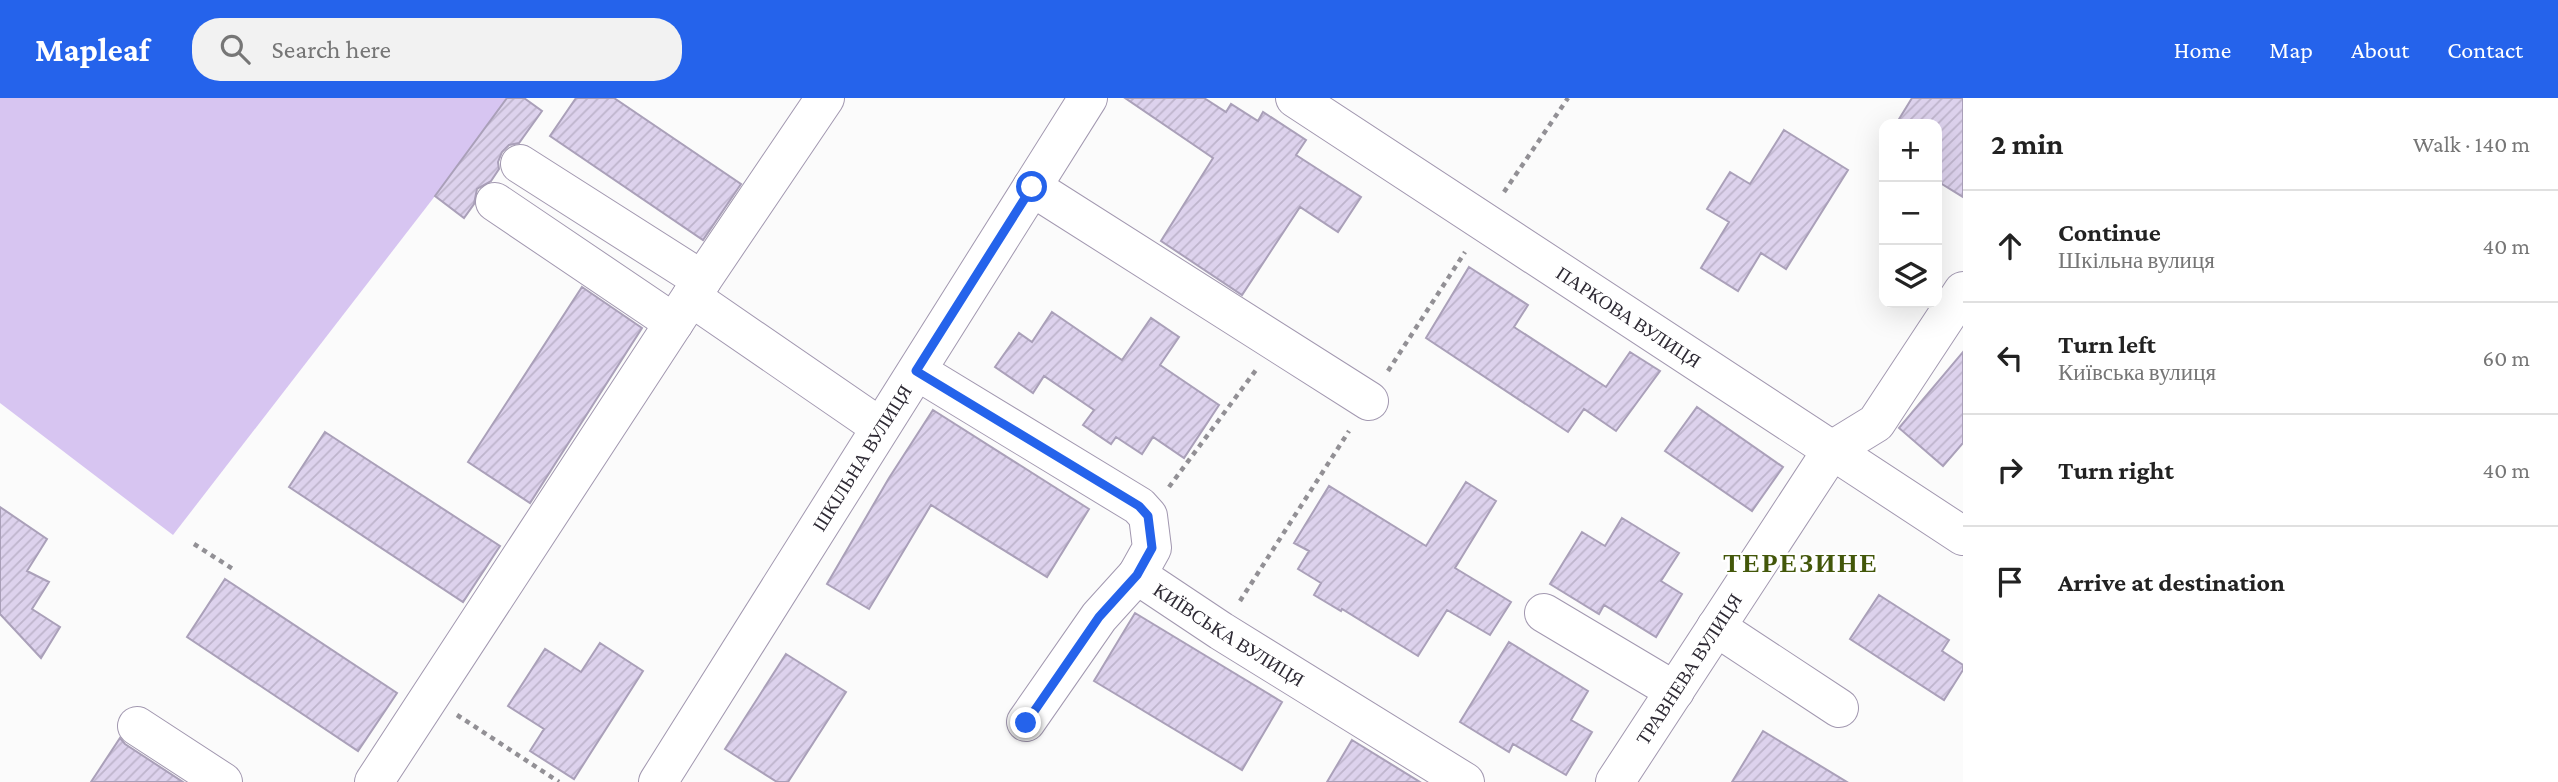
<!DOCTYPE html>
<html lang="en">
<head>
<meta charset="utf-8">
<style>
  body { margin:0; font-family:"Crimson Pro",serif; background:#f2f2f2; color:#222 }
  .controls { position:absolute; right:21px; top:21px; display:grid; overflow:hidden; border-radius:14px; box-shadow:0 7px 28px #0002 }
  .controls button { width:63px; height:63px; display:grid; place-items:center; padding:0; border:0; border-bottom:2px solid #e0e0e0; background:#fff; color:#222; font:35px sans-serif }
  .stop { position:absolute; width:21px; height:21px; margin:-16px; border:5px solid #2563eb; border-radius:50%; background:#fff }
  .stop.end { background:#2563eb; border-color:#fff; box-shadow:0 2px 7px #0008 }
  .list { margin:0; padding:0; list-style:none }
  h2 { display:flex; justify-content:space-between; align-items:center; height:91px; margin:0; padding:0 28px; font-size:30px }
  h2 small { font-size:23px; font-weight:400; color:#767676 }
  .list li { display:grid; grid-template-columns:46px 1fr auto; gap:21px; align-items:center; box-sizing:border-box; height:112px; padding:0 28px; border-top:2px solid #e0e0e0 }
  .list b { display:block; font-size:26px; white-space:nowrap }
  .list p { margin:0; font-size:23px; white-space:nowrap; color:#767676 }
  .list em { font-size:23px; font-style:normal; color:#767676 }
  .icon { flex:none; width:38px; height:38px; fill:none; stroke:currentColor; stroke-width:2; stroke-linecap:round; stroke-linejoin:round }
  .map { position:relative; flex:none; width:1963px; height:684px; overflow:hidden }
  header { display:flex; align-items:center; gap:42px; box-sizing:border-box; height:98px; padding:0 35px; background:#2563eb; color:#fff }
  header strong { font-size:33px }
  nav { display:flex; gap:38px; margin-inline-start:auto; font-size:24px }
  .search { width:490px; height:63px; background:#f2f2f2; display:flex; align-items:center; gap:18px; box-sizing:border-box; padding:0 24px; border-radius:28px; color:#767676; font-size:26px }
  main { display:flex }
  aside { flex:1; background:#fff }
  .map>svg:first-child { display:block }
</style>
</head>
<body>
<header>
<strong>Mapleaf</strong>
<div class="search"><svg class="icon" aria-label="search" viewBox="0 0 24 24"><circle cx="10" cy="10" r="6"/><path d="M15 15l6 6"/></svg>Search here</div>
<nav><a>Home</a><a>Map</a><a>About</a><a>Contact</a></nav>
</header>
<main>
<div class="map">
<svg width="1963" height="684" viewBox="0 0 1963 684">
  <defs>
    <pattern id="building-hatch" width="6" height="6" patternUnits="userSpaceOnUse" patternTransform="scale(1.75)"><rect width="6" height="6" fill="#ddd2ed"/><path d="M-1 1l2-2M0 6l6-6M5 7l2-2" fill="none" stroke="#beb4cc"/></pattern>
  </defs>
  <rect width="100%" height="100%" fill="#fbfbfb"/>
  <path fill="#d7c5f1" d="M 0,0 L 507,0 L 435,98 L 173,437 L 0,305 Z"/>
  <path fill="url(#building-hatch)" stroke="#aaa0b9" stroke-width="2" d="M 507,0 L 524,0 L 542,13 L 519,45 L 509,47 L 502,54 L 498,64 L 499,71 L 491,83 L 477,91 L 474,106 L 464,120 L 435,98 Z
    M 576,0 L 614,0 L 741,86 L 703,142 L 550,38 Z
    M 1125,0 L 1204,0 L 1226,14 L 1231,6 L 1258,23 L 1263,14 L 1306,42 L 1296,57 L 1361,99 L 1338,134 L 1300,109 L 1242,197 L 1161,143 L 1213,60 Z
    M 1912,0 L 1963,0 L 1963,99 L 1937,83 L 1937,26 L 1896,26 Z
    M 1784,32 L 1848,72 L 1786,171 L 1761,155 L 1738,193 L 1701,170 L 1729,124 L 1707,111 L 1730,74 L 1750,86 Z
    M 1469,169 L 1528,207 L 1514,229 L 1606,289 L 1630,254 L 1660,273 L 1616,333 L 1584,311 L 1568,334 L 1426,240 Z
    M 582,189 L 642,230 L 530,405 L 468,364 Z
    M 1052,214 L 1122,262 L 1151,220 L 1179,239 L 1160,267 L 1219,307 L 1184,360 L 1153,339 L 1142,356 L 1116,339 L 1111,346 L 1083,327 L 1094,312 L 1044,278 L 1033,295 L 995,269 L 1019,235 L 1032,244 Z
    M 1963,254 L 1963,345 L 1943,368 L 1899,330 Z
    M 1697,309 L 1783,369 L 1752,413 L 1665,353 Z
    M 933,312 L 1089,411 L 1047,479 L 931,407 L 869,511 L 827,486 L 889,380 Z
    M 325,334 L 500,448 L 463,504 L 289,389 Z
    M 1466,384 L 1496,403 L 1455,470 L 1511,504 L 1490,537 L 1447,512 L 1418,558 L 1342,511 L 1341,513 L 1314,497 L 1321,485 L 1298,471 L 1309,453 L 1294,445 L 1329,388 L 1426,448 Z
    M 0,409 L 47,441 L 27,473 L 49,484 L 32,511 L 60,529 L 41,560 L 0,516 Z
    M 1622,420 L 1679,455 L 1661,483 L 1682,496 L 1656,539 L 1604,507 L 1599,516 L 1550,486 L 1582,434 L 1605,448 Z
    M 225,481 L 397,595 L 358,653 L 187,539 Z
    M 1879,497 L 1949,542 L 1942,553 L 1963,567 L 1963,572 L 1944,602 L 1850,541 Z
    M 1135,515 L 1282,604 L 1242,672 L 1094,583 Z
    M 1509,544 L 1588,593 L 1571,622 L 1592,634 L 1566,677 L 1513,646 L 1509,654 L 1460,624 Z
    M 600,545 L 643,573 L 574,681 L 530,653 L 544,631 L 508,608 L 545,551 L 581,574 Z
    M 786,556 L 846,594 L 788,684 L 777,684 L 725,651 Z
    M 1763,633 L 1847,684 L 1732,684 Z
    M 120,640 L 125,646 L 183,684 L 91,684 Z
    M 1352,642 L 1420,684 L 1327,684 Z"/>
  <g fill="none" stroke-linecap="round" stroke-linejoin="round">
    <defs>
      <g id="minor">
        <path id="s1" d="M 1295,0 L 1963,438"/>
        <path d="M 1032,89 L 1369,303"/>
        <path d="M 495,104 L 674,225"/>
        <path d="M 702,182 L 825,0"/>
        <path d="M 691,199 L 880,329"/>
        <path id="s2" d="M 917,273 L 1139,408 L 1148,418 L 1152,450 L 1137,477 L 1221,533 L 1465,684"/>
        <path d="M 1544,515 L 1675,593"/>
        <path d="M 1716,529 L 1839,610"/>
        <path d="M 1026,624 L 1099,519 L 1137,477"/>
        <path d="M 137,628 L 223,684"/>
        <path d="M 374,684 L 702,182 L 520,66"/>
        <path id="s3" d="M 658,684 L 1088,0"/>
        <path id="s4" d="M 1615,684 L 1832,352 L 1876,325 L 1963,193"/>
      </g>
    </defs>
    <use href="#minor" stroke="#a298b0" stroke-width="40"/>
    <path stroke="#929095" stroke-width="4.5" stroke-dasharray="5 5" stroke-linecap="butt" d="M 1504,94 L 1568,0
      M 1388,273 L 1465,154
      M 1169,389 L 1256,272
      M 194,446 L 236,473
      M 1240,503 L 1349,333
      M 457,617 L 559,684"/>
    <use href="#minor" stroke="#fff" stroke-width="38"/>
  </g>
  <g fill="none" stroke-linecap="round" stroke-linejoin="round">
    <path stroke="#2563eb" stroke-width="9" d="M 1026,625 L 1099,519 L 1137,477 L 1152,450 L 1148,418 L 1139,408 L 916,273 L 1032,89"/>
  </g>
  <g text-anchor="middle" stroke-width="5" stroke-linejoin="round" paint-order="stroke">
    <g font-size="19" fill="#2e2a34" stroke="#fff">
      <text dy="7" stroke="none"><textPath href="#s1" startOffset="399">ПАРКОВА ВУЛИЦЯ</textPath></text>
      <text dy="7" stroke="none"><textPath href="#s3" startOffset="383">ШКІЛЬНА ВУЛИЦЯ</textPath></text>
      <text dy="7" stroke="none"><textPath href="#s2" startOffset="446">КИЇВСЬКА ВУЛИЦЯ</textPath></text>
      <text dy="7" stroke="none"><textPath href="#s4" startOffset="135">ТРАВНЕВА ВУЛИЦЯ</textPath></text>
    </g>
    <g font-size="26" font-weight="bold" letter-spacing="2" fill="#43570a" stroke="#fff">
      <text x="1801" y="474">ТЕРЕЗИНЕ</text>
    </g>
  </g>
</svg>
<div class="controls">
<button>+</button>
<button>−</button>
<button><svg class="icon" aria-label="layers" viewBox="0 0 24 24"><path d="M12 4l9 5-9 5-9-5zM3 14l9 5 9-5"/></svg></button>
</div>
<div class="stop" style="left:1032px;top:89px"></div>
<div class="stop end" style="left:1026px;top:625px"></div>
</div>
<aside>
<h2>2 min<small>Walk · 140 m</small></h2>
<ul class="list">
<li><svg class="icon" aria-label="ahead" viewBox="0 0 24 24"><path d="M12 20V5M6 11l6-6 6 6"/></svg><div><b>Continue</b><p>Шкільна вулиця</p></div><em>40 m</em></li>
<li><svg class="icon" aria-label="left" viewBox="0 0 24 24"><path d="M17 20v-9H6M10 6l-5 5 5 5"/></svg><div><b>Turn left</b><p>Київська вулиця</p></div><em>60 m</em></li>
<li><svg class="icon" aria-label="right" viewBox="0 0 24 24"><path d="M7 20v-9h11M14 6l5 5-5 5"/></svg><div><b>Turn right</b></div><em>40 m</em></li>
<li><svg class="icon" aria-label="arrive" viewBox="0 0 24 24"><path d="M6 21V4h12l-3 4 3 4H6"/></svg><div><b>Arrive at destination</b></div></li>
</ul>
</aside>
</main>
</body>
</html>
